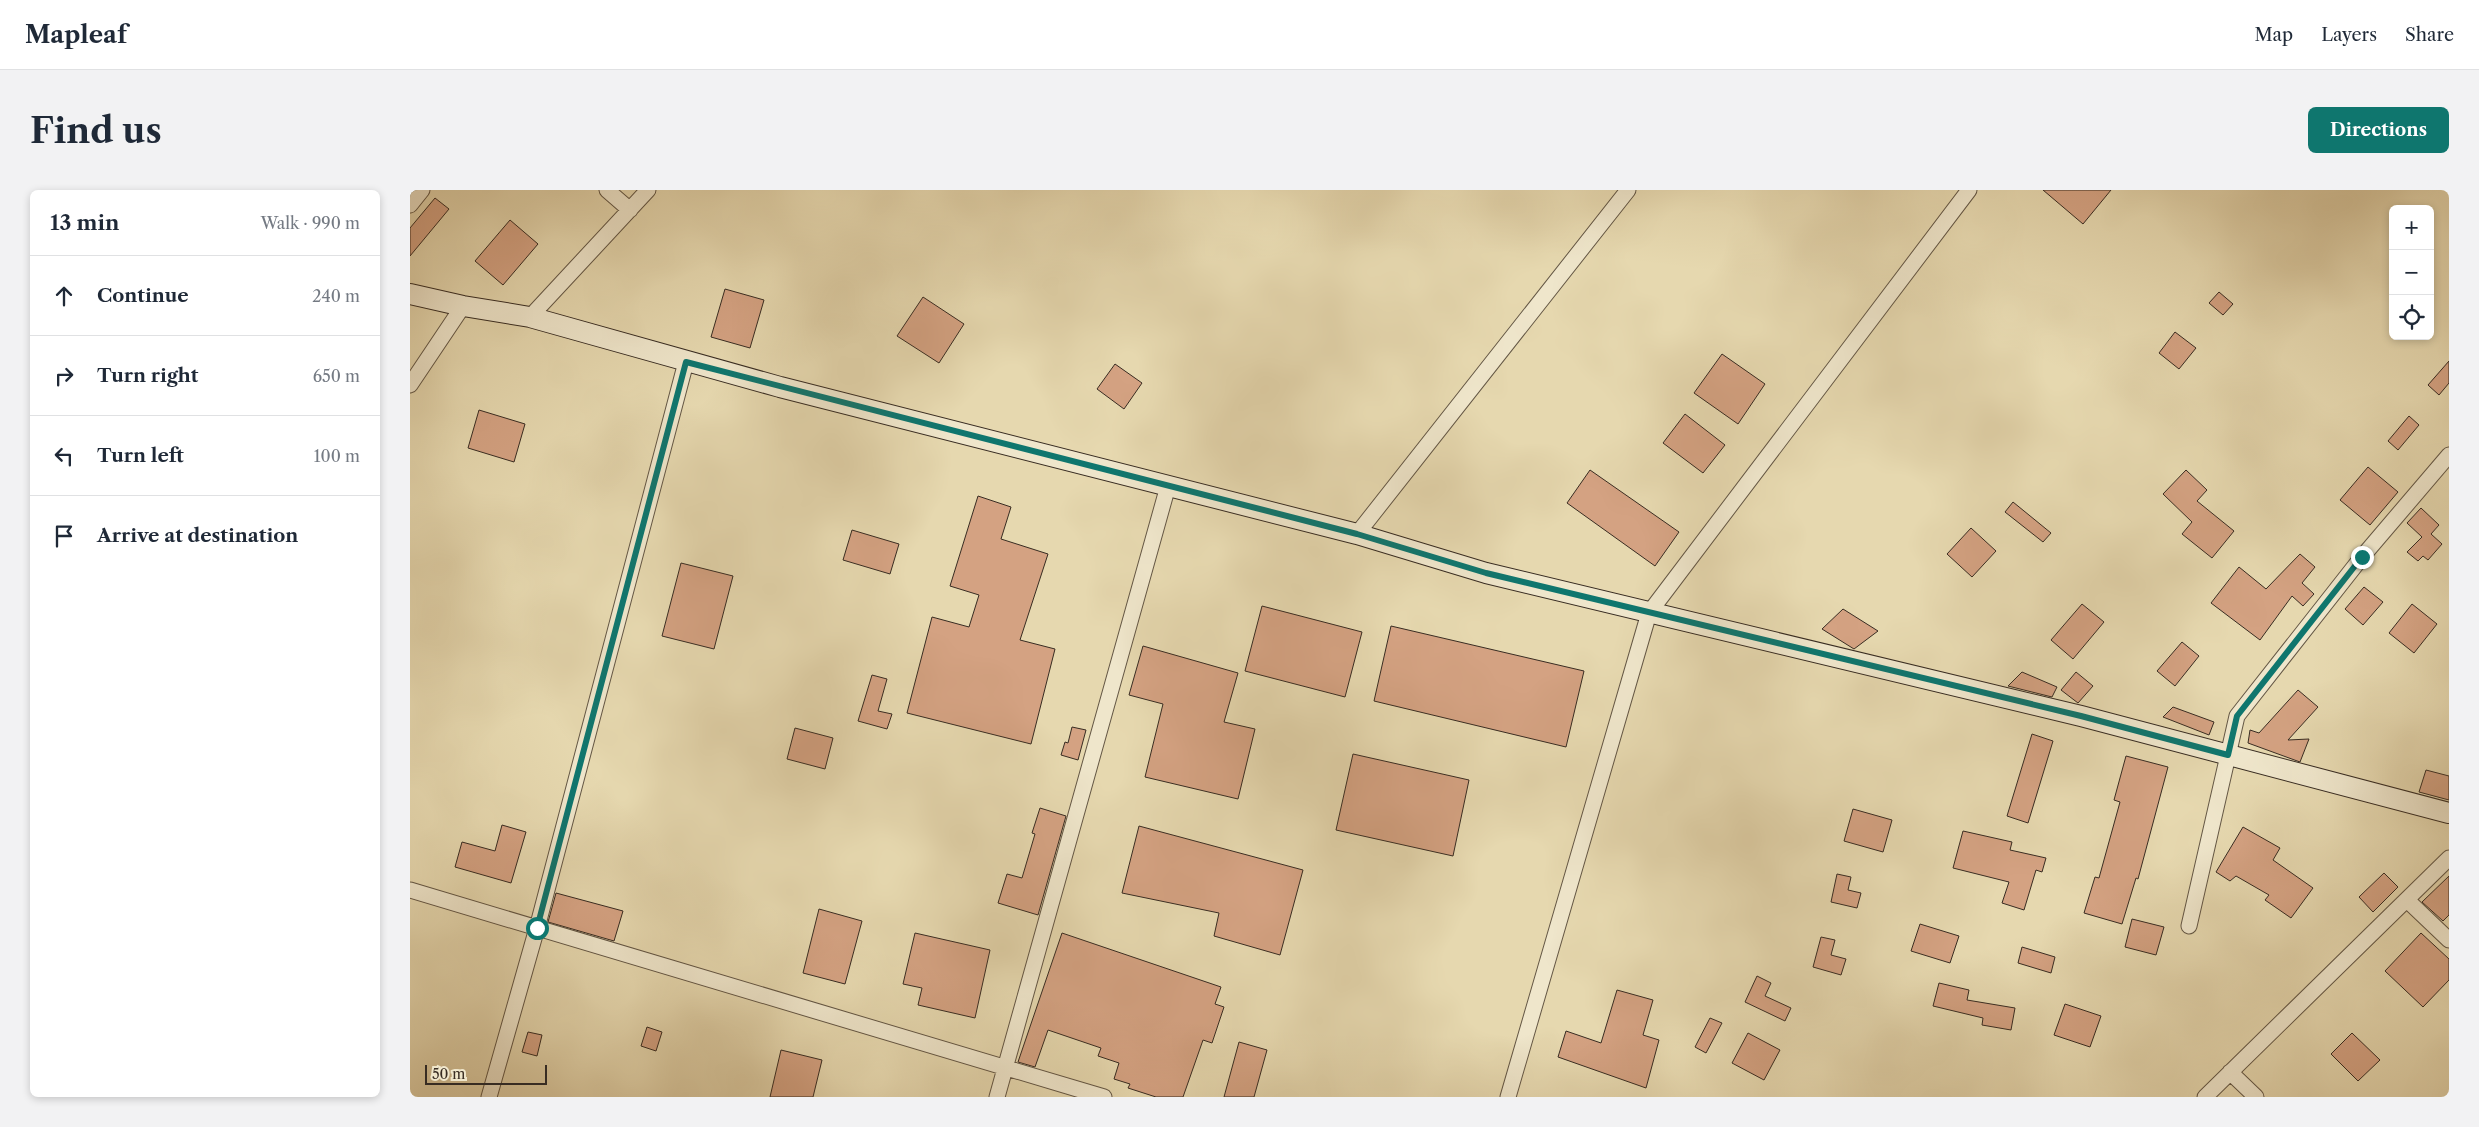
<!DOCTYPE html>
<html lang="en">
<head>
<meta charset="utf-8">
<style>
  body { margin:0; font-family:"Libre Caslon Text",serif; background:#f2f2f3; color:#1f2937 }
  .controls { position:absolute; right:15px; top:15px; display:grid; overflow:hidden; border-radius:8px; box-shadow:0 2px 8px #0003 }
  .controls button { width:45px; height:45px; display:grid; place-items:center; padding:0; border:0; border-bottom:1px solid #e0e1e3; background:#fff; color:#1f2937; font:25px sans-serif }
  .scale { position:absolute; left:15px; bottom:12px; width:122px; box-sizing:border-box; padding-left:5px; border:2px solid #382c22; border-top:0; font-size:14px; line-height:18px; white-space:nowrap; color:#382c22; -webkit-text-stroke:4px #efe6cb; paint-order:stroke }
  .stop { position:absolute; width:15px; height:15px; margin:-11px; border:4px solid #0f766e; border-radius:50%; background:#fff }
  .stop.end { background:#0f766e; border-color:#fff; box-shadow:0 1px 5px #0008 }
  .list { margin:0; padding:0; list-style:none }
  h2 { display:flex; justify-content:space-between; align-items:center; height:65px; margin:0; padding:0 20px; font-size:21px }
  h2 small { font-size:16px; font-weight:400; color:#747a83 }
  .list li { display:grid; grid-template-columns:32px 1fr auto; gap:15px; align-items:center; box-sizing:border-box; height:80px; padding:0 20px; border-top:1px solid #e0e1e3 }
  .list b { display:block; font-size:19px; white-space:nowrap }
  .list em { font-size:16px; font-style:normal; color:#747a83 }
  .icon { flex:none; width:28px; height:28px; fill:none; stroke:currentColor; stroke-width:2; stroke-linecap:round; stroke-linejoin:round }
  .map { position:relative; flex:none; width:2039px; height:907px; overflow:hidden; border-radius:8px }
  header { display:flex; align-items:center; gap:30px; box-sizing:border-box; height:70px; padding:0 25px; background:#fff; border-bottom:1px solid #e0e1e3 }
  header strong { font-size:24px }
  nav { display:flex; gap:28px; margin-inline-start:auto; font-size:18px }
  .intro { display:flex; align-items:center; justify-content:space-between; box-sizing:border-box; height:120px; padding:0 30px }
  h1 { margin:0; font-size:35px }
  .button { padding:12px 22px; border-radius:8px; background:#0f766e; color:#fff; font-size:18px; font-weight:700 }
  main { display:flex; gap:30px; padding:0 30px }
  aside { flex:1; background:#fff; border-radius:8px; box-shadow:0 2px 8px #0003 }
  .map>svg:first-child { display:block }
</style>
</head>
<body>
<header>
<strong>Mapleaf</strong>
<nav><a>Map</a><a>Layers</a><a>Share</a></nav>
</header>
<div class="intro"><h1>Find us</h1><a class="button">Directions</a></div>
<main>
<aside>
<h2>13 min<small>Walk · 990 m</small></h2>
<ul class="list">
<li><svg class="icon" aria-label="ahead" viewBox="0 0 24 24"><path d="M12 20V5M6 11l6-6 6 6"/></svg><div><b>Continue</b></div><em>240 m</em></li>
<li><svg class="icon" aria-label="right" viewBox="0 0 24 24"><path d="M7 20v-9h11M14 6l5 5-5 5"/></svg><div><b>Turn right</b></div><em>650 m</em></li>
<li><svg class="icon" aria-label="left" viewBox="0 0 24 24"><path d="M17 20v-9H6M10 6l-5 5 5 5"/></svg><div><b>Turn left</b></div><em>100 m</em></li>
<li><svg class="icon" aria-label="arrive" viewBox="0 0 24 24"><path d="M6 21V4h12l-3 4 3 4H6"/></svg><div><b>Arrive at destination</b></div></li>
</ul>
</aside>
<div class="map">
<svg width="2039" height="907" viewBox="0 0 2039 907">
  <rect width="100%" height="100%" fill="#e6d8af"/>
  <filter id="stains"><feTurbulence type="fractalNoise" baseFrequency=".004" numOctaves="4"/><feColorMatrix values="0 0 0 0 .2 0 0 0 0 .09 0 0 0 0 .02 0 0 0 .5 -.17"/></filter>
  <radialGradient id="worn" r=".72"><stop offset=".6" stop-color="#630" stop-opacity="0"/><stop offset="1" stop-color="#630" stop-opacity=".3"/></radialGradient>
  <path fill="#d4a282" stroke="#382c22" d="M 1633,0 L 1701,0 L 1673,34 Z
    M 25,8 L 39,19 L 0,66 L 0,38 Z
    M 100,30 L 128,54 L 93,95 L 65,71 Z
    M 315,99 L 354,110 L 340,158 L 301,147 Z
    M 1809,102 L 1823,114 L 1813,125 L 1799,113 Z
    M 513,107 L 554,134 L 529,173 L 487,146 Z
    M 1765,142 L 1786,158 L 1769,179 L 1749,163 Z
    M 1312,164 L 1355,194 L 1328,234 L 1284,203 Z
    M 2039,171 L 2039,193 L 2029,205 L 2018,195 Z
    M 705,174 L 732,193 L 714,219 L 687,199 Z
    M 69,220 L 115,234 L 104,272 L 58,258 Z
    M 1275,224 L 1315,255 L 1293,283 L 1253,253 Z
    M 1999,226 L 2009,235 L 1988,260 L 1978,251 Z
    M 1958,277 L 1988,302 L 1960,335 L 1930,310 Z
    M 1180,280 L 1269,342 L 1245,376 L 1157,313 Z
    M 1776,280 L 1797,300 L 1787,311 L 1824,341 L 1802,368 L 1772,344 L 1782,332 L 1753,304 Z
    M 568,306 L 601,317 L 591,349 L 638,364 L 610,450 L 645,459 L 621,554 L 497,523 L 522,427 L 559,437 L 569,405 L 540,396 Z
    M 1603,312 L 1641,343 L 1633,352 L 1595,322 Z
    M 2011,318 L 2029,335 L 2021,344 L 2032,354 L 2018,370 L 2013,366 L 2008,371 L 1997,362 L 2012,347 L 1997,333 Z
    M 1561,338 L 1586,361 L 1562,387 L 1537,364 Z
    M 442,340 L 489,354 L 480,384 L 433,370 Z
    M 1890,364 L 1905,377 L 1892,393 L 1904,404 L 1893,416 L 1882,406 L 1850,450 L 1801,413 L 1829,377 L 1856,399 Z
    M 271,373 L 323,386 L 304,459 L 252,446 Z
    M 1954,397 L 1973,412 L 1953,435 L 1935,419 Z
    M 1672,414 L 1694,432 L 1663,469 L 1641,450 Z
    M 2002,414 L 2027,434 L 2004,463 L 1979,443 Z
    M 852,416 L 952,442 L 935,507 L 835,481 Z
    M 1433,419 L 1468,441 L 1444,459 L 1412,439 Z
    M 981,436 L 1174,481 L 1156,557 L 964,511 Z
    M 1772,452 L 1789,466 L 1765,496 L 1747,481 Z
    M 733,456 L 828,483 L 814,532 L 845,539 L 828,609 L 735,587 L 753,514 L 719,505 Z
    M 1612,482 L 1647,497 L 1642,507 L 1598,496 Z
    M 1666,482 L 1683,496 L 1668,513 L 1651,500 Z
    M 462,485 L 477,489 L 468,521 L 482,524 L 477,539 L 448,531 Z
    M 1888,500 L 1908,517 L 1878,550 L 1899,549 L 1890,572 L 1838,553 L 1840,540 L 1849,543 Z
    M 1763,517 L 1804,532 L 1799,545 L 1753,527 Z
    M 662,537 L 676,540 L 668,570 L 651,565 L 655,552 L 658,553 Z
    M 385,538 L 423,548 L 415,579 L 377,569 Z
    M 1622,544 L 1643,551 L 1618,633 L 1597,626 Z
    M 943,564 L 1059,590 L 1043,666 L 926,640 Z
    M 1716,566 L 1758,577 L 1728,689 L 1726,688 L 1712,734 L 1674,723 L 1685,687 L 1689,688 L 1710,612 L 1704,610 Z
    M 2016,580 L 2039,586 L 2039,610 L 2009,602 Z
    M 630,618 L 656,626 L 628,725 L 588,713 L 597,684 L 612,688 L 625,644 L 622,643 Z
    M 1443,619 L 1482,630 L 1473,662 L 1434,651 Z
    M 92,635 L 116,642 L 101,693 L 45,677 L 52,652 L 85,661 Z
    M 729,636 L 893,680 L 870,765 L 804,746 L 809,723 L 712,703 Z
    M 1833,637 L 1870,658 L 1863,670 L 1903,698 L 1881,728 L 1855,710 L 1859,705 L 1826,686 L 1820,691 L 1806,682 Z
    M 1553,641 L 1602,652 L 1600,660 L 1636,668 L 1632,682 L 1626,680 L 1614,720 L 1592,713 L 1599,692 L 1543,678 Z
    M 1974,683 L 1988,697 L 1963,722 L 1949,707 Z
    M 1427,684 L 1441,687 L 1438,700 L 1451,703 L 1447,718 L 1421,712 Z
    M 2039,686 L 2039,725 L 2033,731 L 2012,712 Z
    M 146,703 L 213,721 L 204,751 L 138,732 Z
    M 409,719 L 452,731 L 435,794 L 393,783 Z
    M 1722,729 L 1754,737 L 1746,765 L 1715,757 Z
    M 1510,734 L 1549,746 L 1540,773 L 1501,761 Z
    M 505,743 L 580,760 L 565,828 L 508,815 L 512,798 L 493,794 Z
    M 652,743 L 811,797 L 805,814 L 814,817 L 802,853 L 793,850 L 773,907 L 746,907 L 718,898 L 720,894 L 704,889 L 709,873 L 688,866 L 691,858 L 638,840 L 625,877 L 608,872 Z
    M 2011,743 L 2039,769 L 2039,790 L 2013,817 L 1975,781 Z
    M 1411,747 L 1425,750 L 1421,765 L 1436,769 L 1431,785 L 1403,777 Z
    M 1612,757 L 1645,767 L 1641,783 L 1608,773 Z
    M 1347,786 L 1361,793 L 1355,806 L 1381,818 L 1375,831 L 1335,812 Z
    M 1529,793 L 1559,800 L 1557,810 L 1605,818 L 1601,840 L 1572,835 L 1573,828 L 1523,816 Z
    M 1207,800 L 1243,810 L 1233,845 L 1249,850 L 1236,898 L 1148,867 L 1156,841 L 1191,853 Z
    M 1655,814 L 1691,826 L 1680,857 L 1644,845 Z
    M 1300,828 L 1312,833 L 1296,863 L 1285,857 Z
    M 237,837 L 252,842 L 246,861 L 231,856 Z
    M 118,842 L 132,845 L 127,866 L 112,862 Z
    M 1338,843 L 1370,860 L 1354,890 L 1322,873 Z
    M 1942,843 L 1970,870 L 1948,891 L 1921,864 Z
    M 829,852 L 857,860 L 844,907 L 814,907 Z
    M 371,860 L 412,870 L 403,907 L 360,907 Z"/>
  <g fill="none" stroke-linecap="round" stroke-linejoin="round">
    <defs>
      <path id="street" d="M 197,0 L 220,20
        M 0,15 L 12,0
        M 120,127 L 238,0
        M 0,195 L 53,116
        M 947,344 L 1218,0
        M 0,700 L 694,907
        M 1997,710 L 2039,750
        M 1779,736 L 1827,526 L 1952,367 L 2039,265
        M 1820,882 L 1846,907
        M 79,907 L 127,738 L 276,172
        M 587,907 L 758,296
        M 1098,907 L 1239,423 L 1559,0
        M 1795,907 L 2039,668"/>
      <path id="secondary" d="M 0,104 L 53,116 L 120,127 L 370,197 L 947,344 L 1076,383 L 1671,526 L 2039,623"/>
    </defs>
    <use href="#street" stroke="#645745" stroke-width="17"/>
    <use href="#secondary" stroke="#382c22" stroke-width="22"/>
    <use href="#street" stroke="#efe6cb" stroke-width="15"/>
    <use href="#secondary" stroke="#efe6cb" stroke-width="20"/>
  </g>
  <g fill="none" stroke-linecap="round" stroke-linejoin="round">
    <path stroke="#0f766e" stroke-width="6" d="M 127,738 L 276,172 L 947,344 L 1076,383 L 1671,526 L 1818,565 L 1827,526 L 1952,367"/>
  </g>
  <rect width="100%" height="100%" filter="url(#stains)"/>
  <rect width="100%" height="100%" fill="url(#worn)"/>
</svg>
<div class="controls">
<button>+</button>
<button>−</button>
<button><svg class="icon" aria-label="locate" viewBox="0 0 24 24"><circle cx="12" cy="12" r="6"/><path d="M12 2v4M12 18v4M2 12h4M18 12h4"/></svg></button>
</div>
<div class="scale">50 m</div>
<div class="stop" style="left:127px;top:738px"></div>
<div class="stop end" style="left:1952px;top:367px"></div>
</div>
</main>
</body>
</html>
